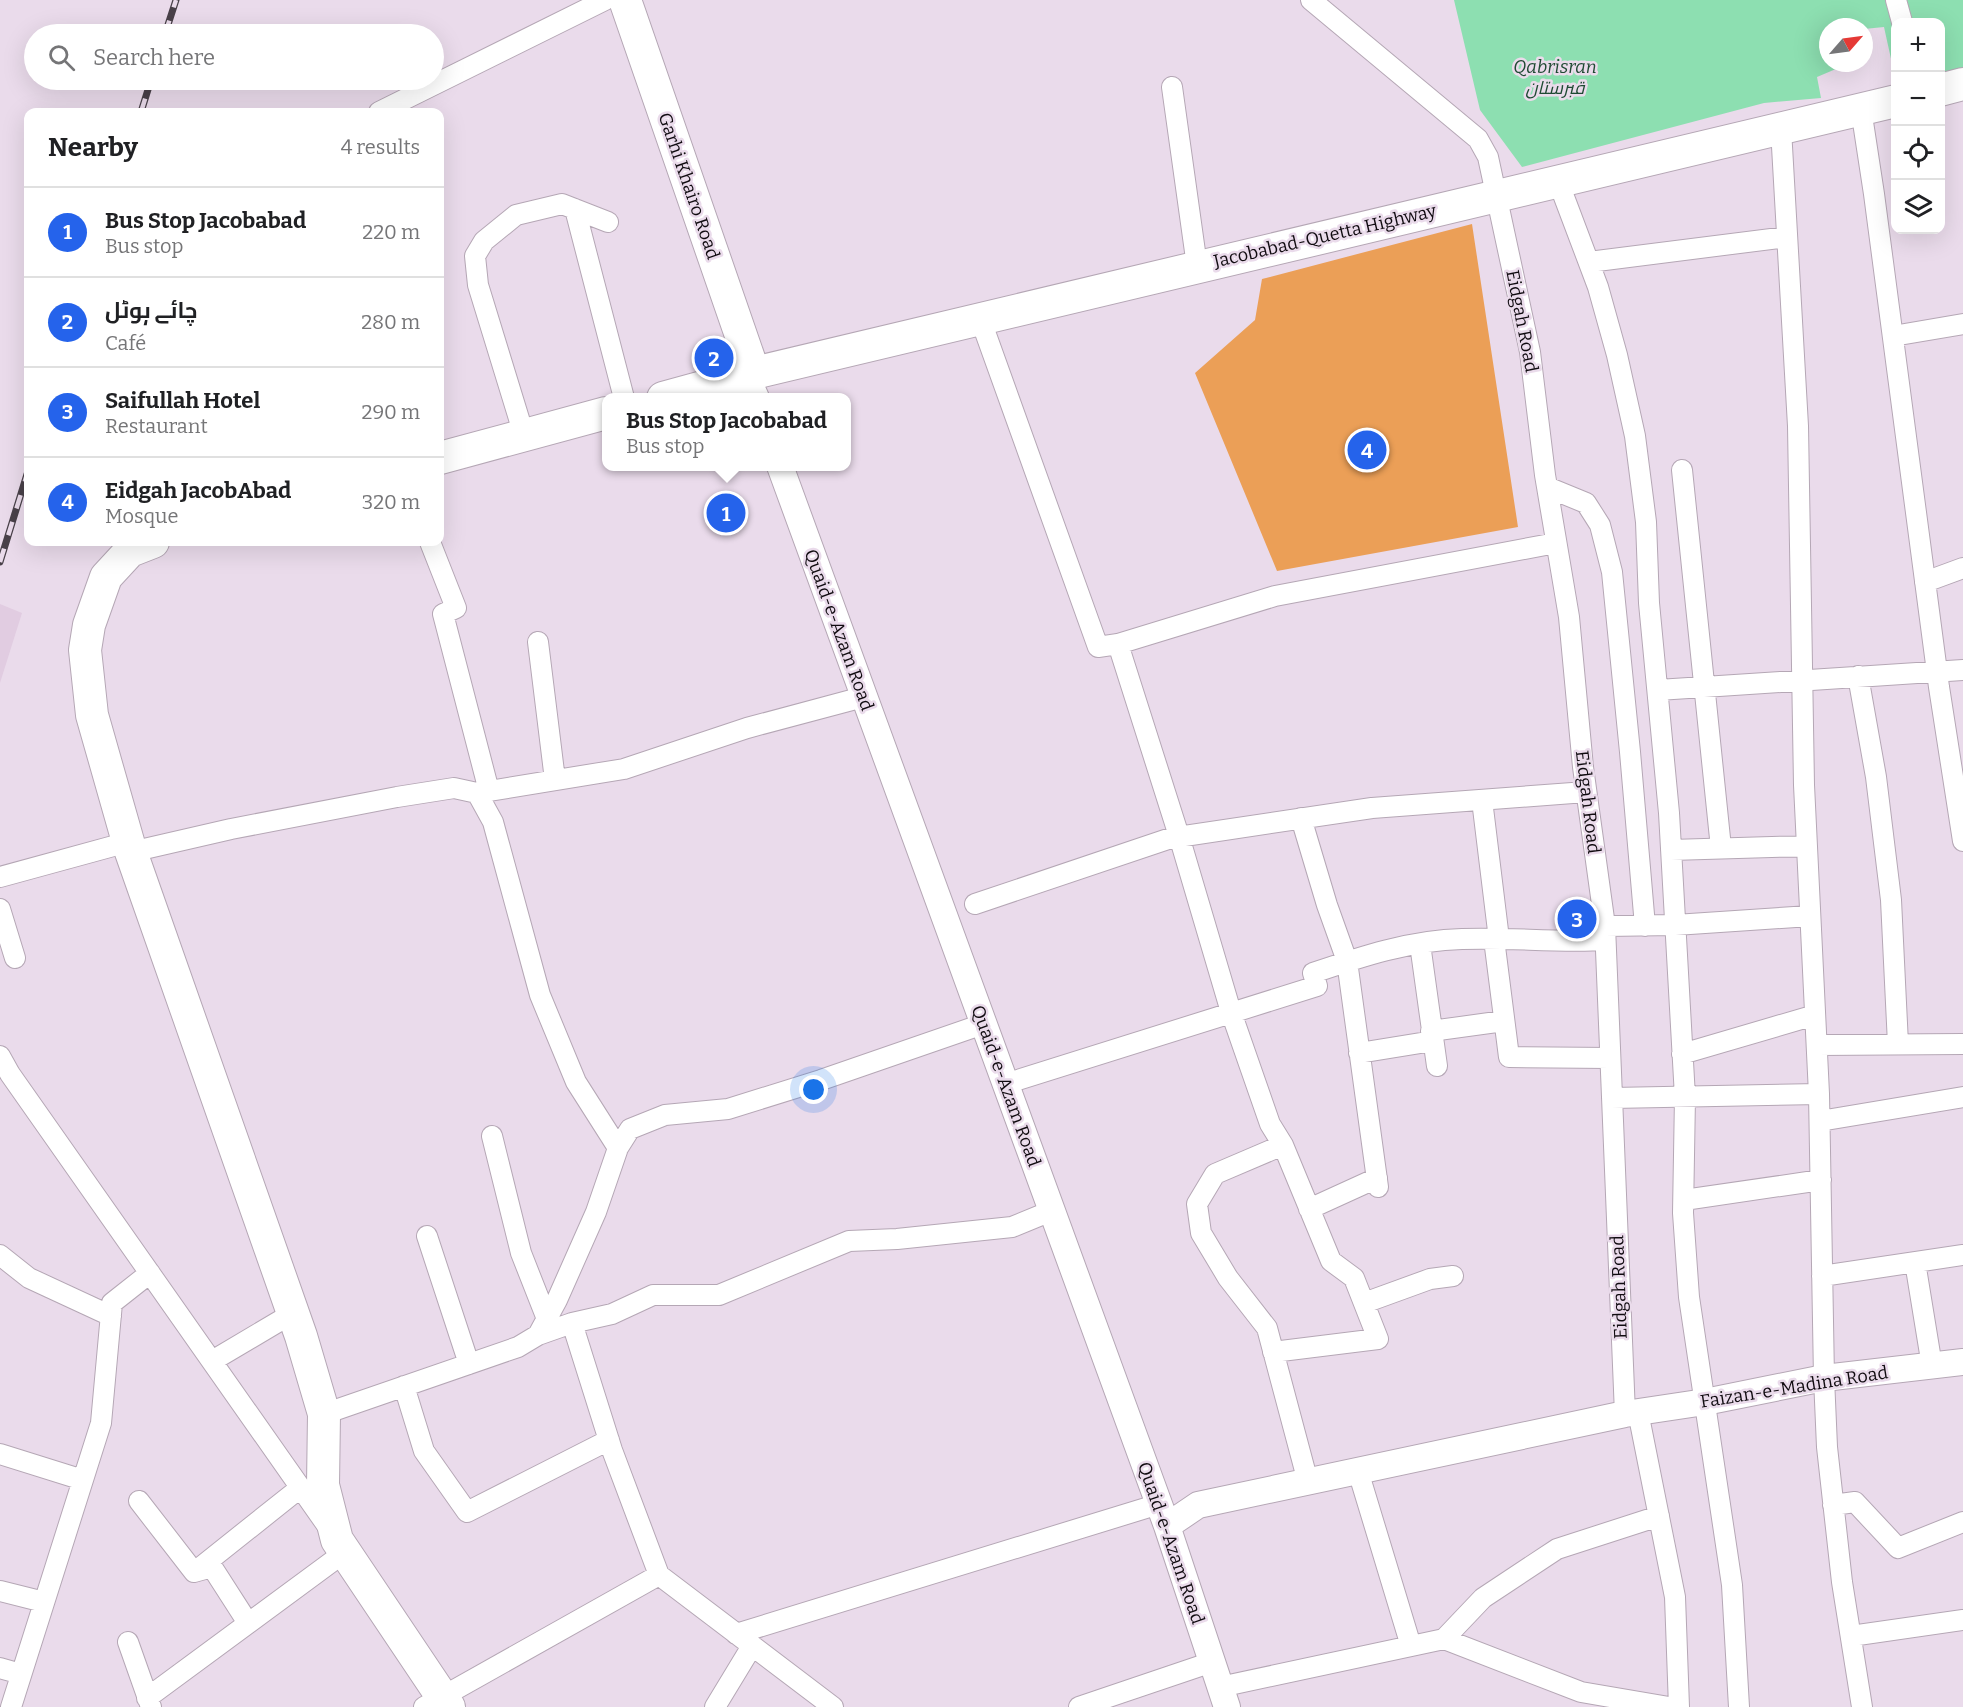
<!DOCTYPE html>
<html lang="en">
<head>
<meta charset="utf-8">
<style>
  body { margin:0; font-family:Bitter,Cairo,serif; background:#f2f2f2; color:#202124 }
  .controls { position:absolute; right:18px; top:18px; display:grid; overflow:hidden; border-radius:12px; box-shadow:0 6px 24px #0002 }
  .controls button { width:54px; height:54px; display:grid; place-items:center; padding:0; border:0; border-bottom:2px solid #e0e0e0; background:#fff; color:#202124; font:30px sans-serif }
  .compass { position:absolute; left:1819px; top:18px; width:54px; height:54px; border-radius:50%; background:#fff; box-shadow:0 6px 24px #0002; rotate:62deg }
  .you { position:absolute; left:814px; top:1090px; width:21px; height:21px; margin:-15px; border:4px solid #fff; border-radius:50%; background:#1a73e8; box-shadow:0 0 0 9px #1a73e833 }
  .badge { display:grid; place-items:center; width:39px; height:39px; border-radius:50%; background:#2563eb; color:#fff; font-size:20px; font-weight:700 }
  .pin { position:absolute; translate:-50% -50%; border:3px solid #fff; box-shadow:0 2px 6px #0006 }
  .popup { position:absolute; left:602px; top:393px; width:249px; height:78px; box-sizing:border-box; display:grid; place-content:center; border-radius:12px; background:#fff; filter:drop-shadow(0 2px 4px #0005); font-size:20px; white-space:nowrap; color:#757577 }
  .popup b { font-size:22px; color:#202124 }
  .popup::after { content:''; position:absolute; left:50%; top:100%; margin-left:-12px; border:12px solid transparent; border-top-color:#fff }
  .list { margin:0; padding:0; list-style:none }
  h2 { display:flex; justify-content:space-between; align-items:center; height:78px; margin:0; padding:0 24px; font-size:26px }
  h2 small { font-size:20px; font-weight:400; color:#757577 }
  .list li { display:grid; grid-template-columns:39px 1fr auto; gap:18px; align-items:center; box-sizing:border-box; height:90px; padding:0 24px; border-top:2px solid #e0e0e0 }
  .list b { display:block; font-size:22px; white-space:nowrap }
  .list p { margin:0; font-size:20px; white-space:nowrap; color:#757577 }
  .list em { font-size:20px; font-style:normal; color:#757577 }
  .icon { flex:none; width:33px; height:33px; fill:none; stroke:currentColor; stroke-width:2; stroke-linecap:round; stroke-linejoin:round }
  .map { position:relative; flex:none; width:1963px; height:1707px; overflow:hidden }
  .search { position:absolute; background:#fff; box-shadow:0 6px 24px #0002; left:24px; top:24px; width:420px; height:66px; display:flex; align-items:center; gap:15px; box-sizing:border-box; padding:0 21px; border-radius:33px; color:#757577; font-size:22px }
  .panel { position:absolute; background:#fff; box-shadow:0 6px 24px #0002; left:24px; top:108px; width:420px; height:438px; border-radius:12px }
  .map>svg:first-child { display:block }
</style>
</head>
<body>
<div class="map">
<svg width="1963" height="1707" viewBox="0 0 1963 1707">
  <rect width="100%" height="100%" fill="#eadbeb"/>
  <path fill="#e1cce1" d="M 0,604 L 22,613 L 0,683 Z"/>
  <path fill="#8ddfb1" d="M 1454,0 L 1963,0 L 1963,70 L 1941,76 L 1940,22 L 1896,22 L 1895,77 L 1884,27 L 1864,29 L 1864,27 L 1828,27 L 1828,63 L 1850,63 L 1817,77 L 1821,98 L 1764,103 L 1522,167 L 1480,110 Z"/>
  <path fill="#eb9f57" d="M 1472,224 L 1518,527 L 1277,571 L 1195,373 L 1255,320 L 1262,279 Z"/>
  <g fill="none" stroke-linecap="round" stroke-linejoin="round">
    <defs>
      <path id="minor" d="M 1311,0 L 1478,139 L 1488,157 L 1530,352 L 1545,475 L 1569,617 L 1583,767 L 1605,926 L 1625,1414
        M 1896,0 L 1902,22
        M 1172,87 L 1197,266
        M 1861,109 L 1874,194 L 1939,687 L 1963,841
        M 379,112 L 605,0
        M 1781,129 L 1798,426 L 1804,785 L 1819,1094 L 1824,1378 L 1827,1447 L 1842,1582 L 1862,1707
        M 1558,181 L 1598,287 L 1617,355 L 1635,436 L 1646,522 L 1649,603 L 1669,813 L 1685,1097 L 1683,1213 L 1689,1297 L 1732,1585 L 1739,1707
        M 575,209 L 624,398
        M 1589,262 L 1787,237
        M 980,318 L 1098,647 L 1118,644 L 1275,596 L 1556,543
        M 1893,336 L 1963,324
        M 524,435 L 478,285 L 475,256 L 484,241 L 516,215 L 562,204 L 608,222
        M 1682,470 L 1721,848
        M 1547,487 L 1586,503 L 1600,525 L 1612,572 L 1630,752 L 1645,926
        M 430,542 L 456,608 L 443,614 L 489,791
        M 1925,582 L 1963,568
        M 538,642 L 555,780
        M 1118,644 L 1179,836 L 1231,1012 L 1270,1124 L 1283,1145 L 1331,1261 L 1354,1278 L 1378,1339 L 1273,1352
        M 1858,676 L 1876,777 L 1891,900 L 1898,1044
        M 1658,690 L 1963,670
        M 477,793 L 624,769 L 747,728 L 863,697
        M 1482,800 L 1499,939
        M 1301,818 L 1327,905 L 1347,961 L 1378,1187
        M 1671,850 L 1807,846
        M 131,852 L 231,829 L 397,797 L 454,788 L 477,793 L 493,822 L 540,995 L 576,1082 L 618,1148 L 596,1212 L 557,1300 L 538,1335 L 518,1347 L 324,1414
        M 0,877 L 128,842
        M 975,904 L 1171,838 L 1372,808 L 1586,792
        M 0,909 L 15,958
        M 1605,926 L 1675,925 L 1810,916
        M 1494,939 L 1509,1057 L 1610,1058
        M 1420,944 L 1437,1066
        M 1431,1031 L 1504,1021
        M 1817,1045 L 1963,1044
        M 1359,1053 L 1433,1041
        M 1682,1054 L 1815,1015
        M 0,1056 L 10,1074 L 326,1524
        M 1005,1084 L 1317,986 L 1313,973 C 1360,957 1411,940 1462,939 C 1510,937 1557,943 1605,940
        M 1612,1098 L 1819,1094
        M 1820,1121 L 1963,1097
        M 492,1136 L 521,1253 L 547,1319
        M 1283,1145 L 1215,1174 L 1197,1204 L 1201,1233 L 1228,1278 L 1267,1328 L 1308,1482
        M 618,1148 L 630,1129 L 665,1115 L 728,1109 L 821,1080 L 983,1024
        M 1684,1200 L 1821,1180
        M 1309,1209 L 1377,1178
        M 427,1236 L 469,1364
        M 0,1255 L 29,1278 L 111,1316
        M 1915,1262 L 1932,1366
        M 1822,1276 L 1963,1255
        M 1364,1303 L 1430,1279 L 1453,1276
        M 572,1323 L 612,1450 L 659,1575 L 833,1707
        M 538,1335 L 572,1323 L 612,1314 L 653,1295 L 719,1295 L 849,1241 L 897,1239 L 1012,1227 L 1051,1211
        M 212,1361 L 293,1313
        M 404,1386 L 424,1451 L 467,1512 L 609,1440
        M 1638,1412 L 1675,1597 L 1679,1707
        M 0,1454 L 83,1480
        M 1358,1471 L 1411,1646
        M 139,1501 L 194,1572 L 212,1567 L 248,1623
        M 1833,1505 L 1855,1502 L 1898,1548 L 1963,1522
        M 197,1570 L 300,1488
        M 0,1591 L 44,1602
        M 736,1634 L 1159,1504
        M 1851,1636 L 1963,1620
        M 1444,1639 L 1483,1598 L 1557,1549 L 1659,1516
        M 128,1642 L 151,1707
        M 0,1668 L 21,1674
        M 1220,1687 L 1444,1639 L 1581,1692 L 1669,1707
        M 147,1698 L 345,1552
        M 11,1707 L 101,1423 L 112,1303 L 150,1273
        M 424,1707 L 659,1575
        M 715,1707 L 752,1646
        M 1079,1707 L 1212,1662"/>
      <path id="tertiary" d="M 754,373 L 752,389 L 756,398
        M 780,466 L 1167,1526 L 1227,1707
        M 1167,1526 L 1198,1505 L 1625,1414 L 1705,1402 L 1824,1378 L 1963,1362"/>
      <path id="primary" d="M 625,0 L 754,373
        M 1940,90 L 1963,84
        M 663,398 L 754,373 L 1896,101
        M 440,458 L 606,413
        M 153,542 L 130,551 L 106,577 L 89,625 L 85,650 L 92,715 L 131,852 L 301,1336 L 324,1414 L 323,1485 L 337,1540 L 449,1707"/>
    </defs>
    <use href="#minor" stroke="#b5a7b5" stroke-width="22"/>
    <use href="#tertiary" stroke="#b5a7b5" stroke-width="28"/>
    <use href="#primary" stroke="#b5a7b5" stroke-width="34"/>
    <use href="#minor" stroke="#fff" stroke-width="20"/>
    <use href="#tertiary" stroke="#fff" stroke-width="26"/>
    <use href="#primary" stroke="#fff" stroke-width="32"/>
    <defs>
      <path id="rail" d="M 165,34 L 176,0
        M 141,112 L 151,80
        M 0,562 L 28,471"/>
    </defs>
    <use href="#rail" stroke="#494149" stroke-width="7"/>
    <use href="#rail" stroke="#eadbeb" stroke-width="4.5" stroke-dasharray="14" stroke-linecap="butt"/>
  </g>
  <g text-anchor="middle" stroke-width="5" stroke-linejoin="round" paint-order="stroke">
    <g font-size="18" font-style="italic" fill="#1f4a33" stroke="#eadbeb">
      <text x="1555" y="73">Qabrisran<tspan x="1555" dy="21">قبرستان</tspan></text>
    </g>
    <g font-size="18" fill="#100b10" stroke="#eadbeb">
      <text transform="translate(689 186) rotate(71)" y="6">Garhi Khairo Road</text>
      <text transform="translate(1325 236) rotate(-13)" y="6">Jacobabad-Quetta Highway</text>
      <text transform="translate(1522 321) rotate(79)" y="6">Eidgah Road</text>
      <text transform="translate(839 630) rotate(70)" y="6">Quaid-e-Azam Road</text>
      <text transform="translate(1588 802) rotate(83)" y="6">Eidgah Road</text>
      <text transform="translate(1006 1086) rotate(70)" y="6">Quaid-e-Azam Road</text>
      <text transform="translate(1619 1287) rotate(-92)" y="6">Eidgah Road</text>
      <text transform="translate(1794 1387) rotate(-9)" y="6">Faizan-e-Madina Road</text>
      <text transform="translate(1171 1543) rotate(71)" y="6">Quaid-e-Azam Road</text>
    </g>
  </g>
</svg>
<div class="controls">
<button>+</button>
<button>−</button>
<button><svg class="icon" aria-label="locate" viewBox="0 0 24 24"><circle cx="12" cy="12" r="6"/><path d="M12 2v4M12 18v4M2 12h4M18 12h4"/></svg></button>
<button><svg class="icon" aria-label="layers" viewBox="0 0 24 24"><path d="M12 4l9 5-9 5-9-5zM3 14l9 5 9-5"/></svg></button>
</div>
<svg class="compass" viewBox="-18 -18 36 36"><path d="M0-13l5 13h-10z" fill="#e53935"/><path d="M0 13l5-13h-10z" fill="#757577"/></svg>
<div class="you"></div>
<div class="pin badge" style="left:726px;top:513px">1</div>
<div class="popup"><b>Bus Stop Jacobabad</b>Bus stop</div>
<div class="pin badge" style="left:714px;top:358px">2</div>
<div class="pin badge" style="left:1577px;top:919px">3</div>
<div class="pin badge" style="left:1367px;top:450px">4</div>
<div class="search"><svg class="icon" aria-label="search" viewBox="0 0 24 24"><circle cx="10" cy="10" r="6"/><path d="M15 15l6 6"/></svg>Search here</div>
<section class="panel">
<h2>Nearby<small>4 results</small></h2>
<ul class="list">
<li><span class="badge">1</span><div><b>Bus Stop Jacobabad</b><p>Bus stop</p></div><em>220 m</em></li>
<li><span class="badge">2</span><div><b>چائے ہوٹل</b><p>Café</p></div><em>280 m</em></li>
<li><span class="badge">3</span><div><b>Saifullah Hotel</b><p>Restaurant</p></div><em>290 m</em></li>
<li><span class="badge">4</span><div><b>Eidgah JacobAbad</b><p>Mosque</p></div><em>320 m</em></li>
</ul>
</section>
</div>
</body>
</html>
